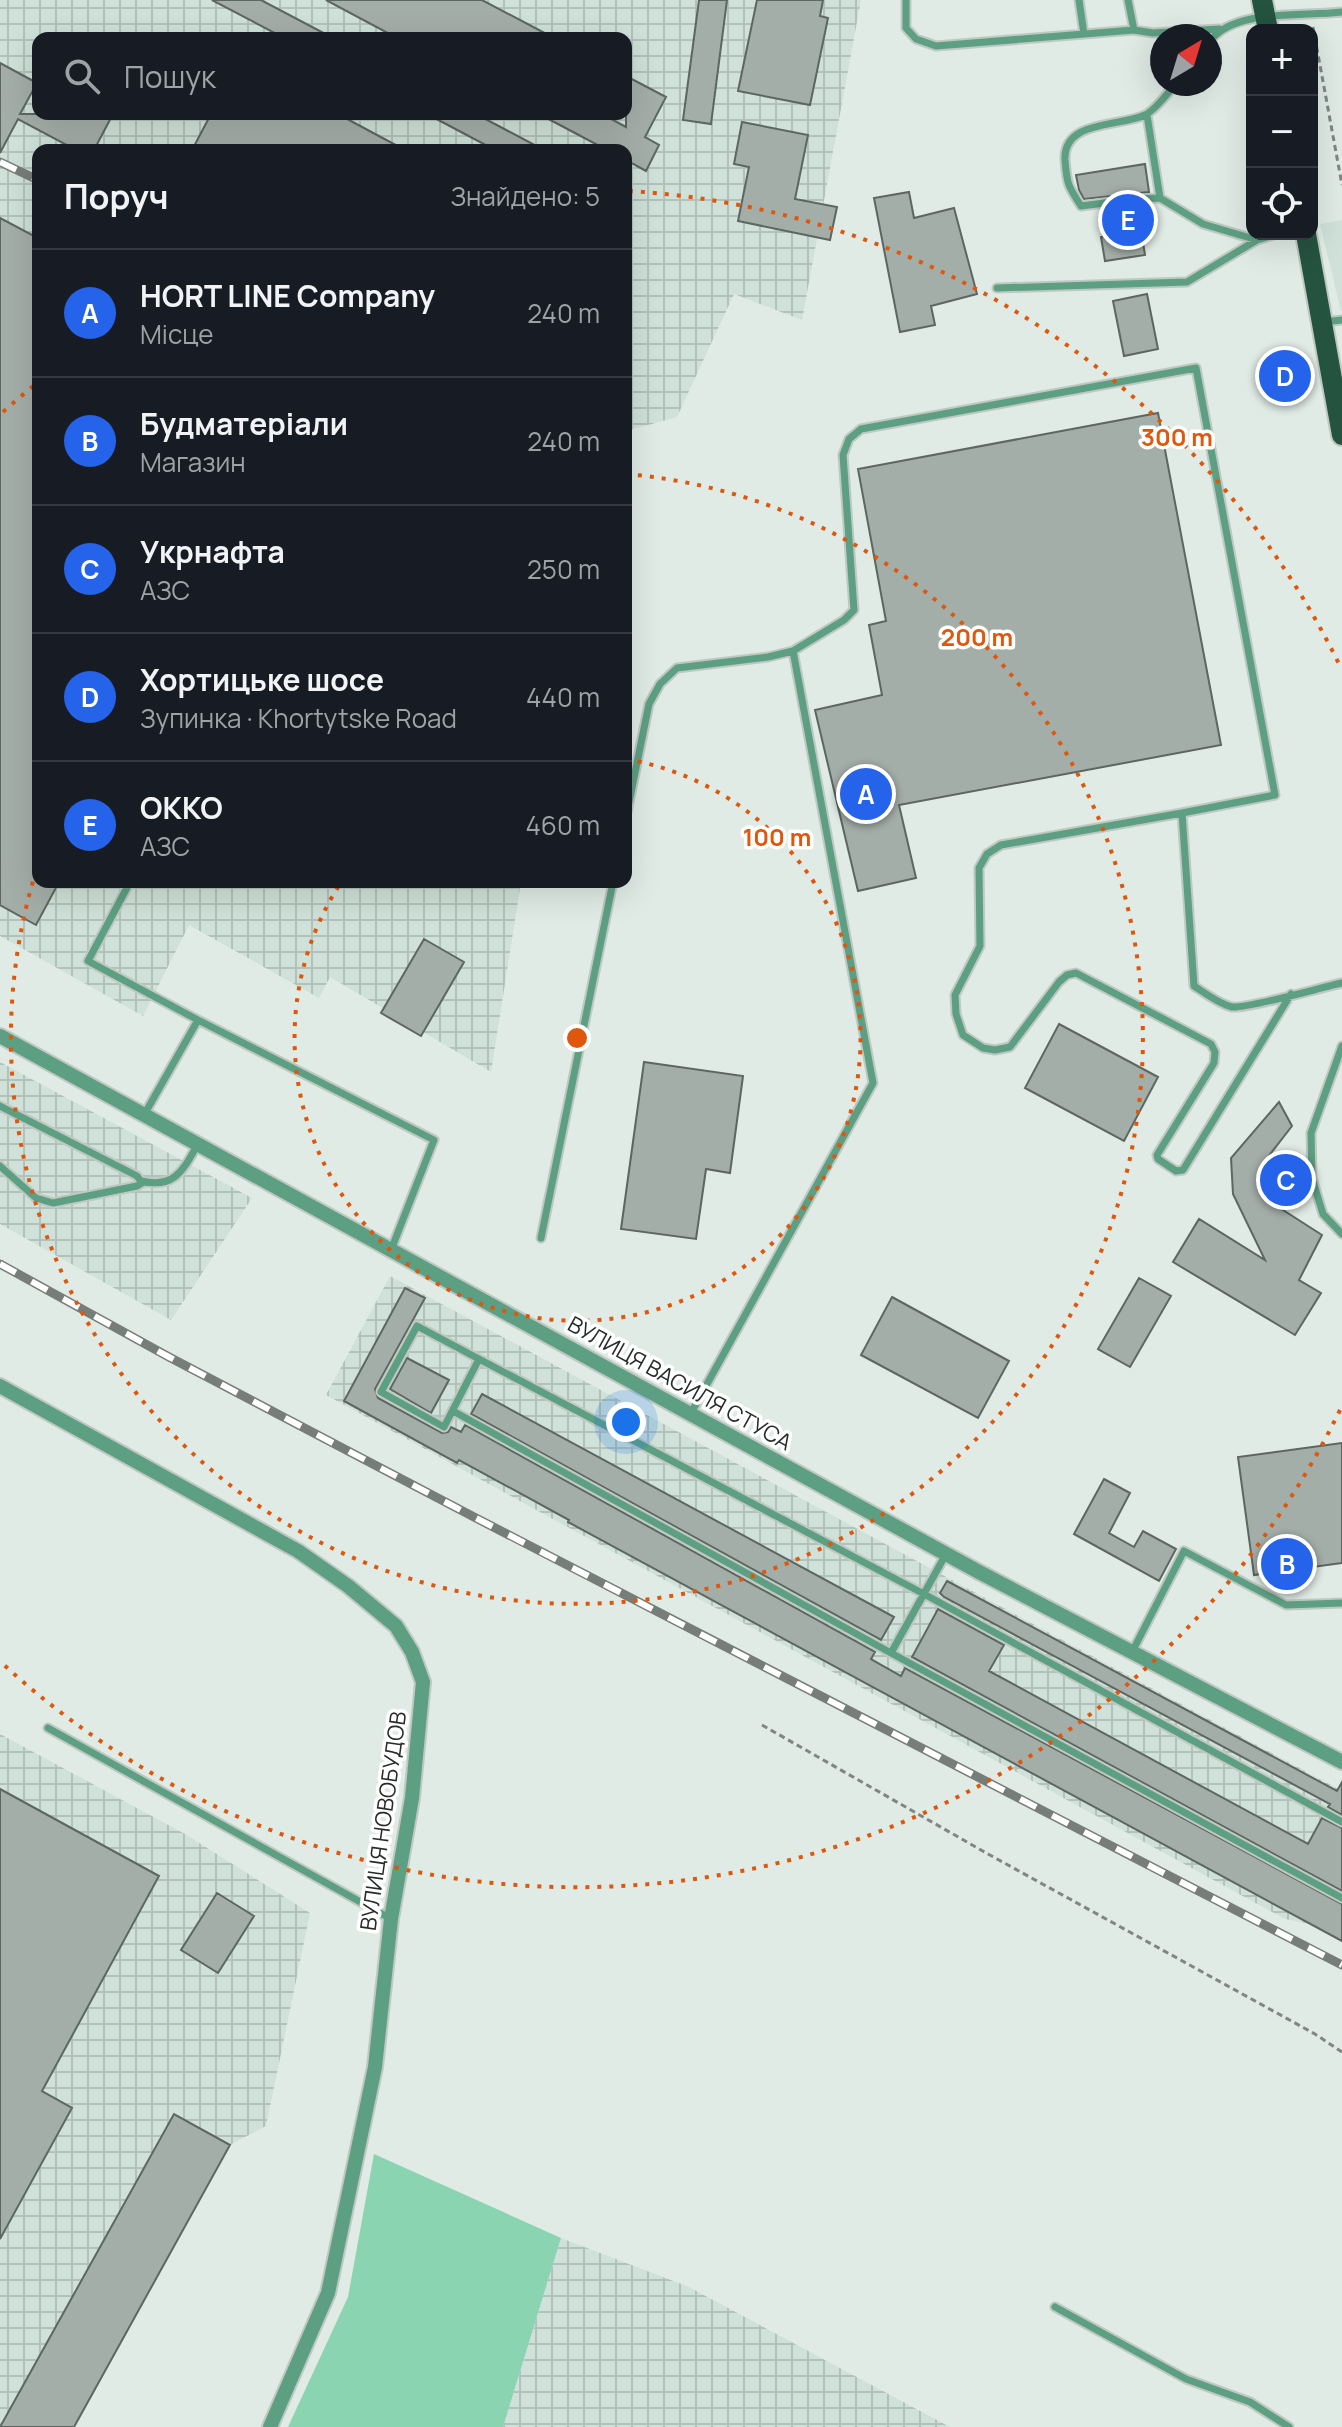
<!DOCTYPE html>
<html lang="uk">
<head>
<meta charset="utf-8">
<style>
  body { margin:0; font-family:Manrope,sans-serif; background:#242831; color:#f1f3f6 }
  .controls { position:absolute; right:24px; top:24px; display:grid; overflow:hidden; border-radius:16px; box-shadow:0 8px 32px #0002 }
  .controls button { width:72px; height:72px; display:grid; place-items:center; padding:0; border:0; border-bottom:2px solid #363941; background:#171b24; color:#f1f3f6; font:40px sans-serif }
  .compass { position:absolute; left:1150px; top:24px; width:72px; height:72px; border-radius:50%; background:#171b24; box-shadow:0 8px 32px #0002; rotate:38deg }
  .you { position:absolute; left:626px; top:1422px; width:28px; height:28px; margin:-20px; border:6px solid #fff; border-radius:50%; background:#1a73e8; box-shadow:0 0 0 12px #1a73e833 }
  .badge { display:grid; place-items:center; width:52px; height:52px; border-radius:50%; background:#2563eb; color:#fff; font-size:26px; font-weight:700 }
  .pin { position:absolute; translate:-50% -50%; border:4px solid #fff; box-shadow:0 2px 8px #0006 }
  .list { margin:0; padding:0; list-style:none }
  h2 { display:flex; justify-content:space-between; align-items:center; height:104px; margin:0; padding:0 32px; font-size:34px }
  h2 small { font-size:26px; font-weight:400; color:#9ea1a6 }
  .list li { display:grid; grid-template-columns:52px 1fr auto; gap:24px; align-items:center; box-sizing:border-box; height:128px; padding:0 32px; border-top:2px solid #363941 }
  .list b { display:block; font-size:30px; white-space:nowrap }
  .list p { margin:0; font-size:26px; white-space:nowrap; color:#9ea1a6 }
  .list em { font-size:26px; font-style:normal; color:#9ea1a6 }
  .icon { flex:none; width:44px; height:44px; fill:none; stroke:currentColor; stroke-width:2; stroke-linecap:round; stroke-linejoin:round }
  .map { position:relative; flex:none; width:1342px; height:2427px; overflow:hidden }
  .search { position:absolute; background:#171b24; box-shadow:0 8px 32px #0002; left:32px; top:32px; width:600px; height:88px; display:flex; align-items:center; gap:20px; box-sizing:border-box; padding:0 28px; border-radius:16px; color:#9ea1a6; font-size:30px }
  .panel { position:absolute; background:#171b24; box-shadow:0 8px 32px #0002; left:32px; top:144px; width:600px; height:744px; border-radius:16px }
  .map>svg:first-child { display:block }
</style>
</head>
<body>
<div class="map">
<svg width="1342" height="2427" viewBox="0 0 1342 2427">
  <defs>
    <pattern id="industrial-grid" width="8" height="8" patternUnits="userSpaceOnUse" patternTransform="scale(2)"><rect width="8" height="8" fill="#cfe1d8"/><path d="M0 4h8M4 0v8" fill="none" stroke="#b2c1b9"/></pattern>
  </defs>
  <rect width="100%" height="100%" fill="#e0ebe5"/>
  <path fill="#cfe1d8" d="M 1342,220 L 1342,311 L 1341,311 L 1320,224 Z"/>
  <path fill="url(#industrial-grid)" fill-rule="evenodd" d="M 0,0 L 861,0 L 802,320 L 734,294 L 677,417 L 626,431 L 626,150 L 38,150 L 38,882 L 521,882 L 491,1072 L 330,977 L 319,998 L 189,925 L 143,1016 L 0,936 ZM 38,38 L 626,38 L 626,114 L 38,114 Z
    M 0,1062 L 252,1198 L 171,1320 L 0,1224 Z
    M 390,1276 L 1342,1791 L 1342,1931 L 1285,1919 L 326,1395 Z
    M 0,1734 L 185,1834 L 310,1913 L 266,2126 L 230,2145 L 74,2427 L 0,2427 Z
    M 561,2238 L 689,2287 L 950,2427 L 503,2427 Z"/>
  <path fill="#8ad4b2" d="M 374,2154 L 561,2238 L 503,2427 L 288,2427 L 348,2297 Z"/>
  <path fill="#a4aea9" stroke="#5d6661" stroke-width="2" d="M 212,0 L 261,0 L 333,38 L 284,38 Z
    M 326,0 L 482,0 L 554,38 L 397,38 Z
    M 699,0 L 727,0 L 711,124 L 683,120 Z
    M 757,0 L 823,0 L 820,16 L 828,18 L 810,105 L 738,91 Z
    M 0,63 L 37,83 L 20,114 L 113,114 L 94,150 L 76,150 L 18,119 L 0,153 Z
    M 626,76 L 666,97 L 645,137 L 659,145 L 646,171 L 626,160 L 626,150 L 607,150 L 539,114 L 602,114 L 626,127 Z
    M 211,114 L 338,114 L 405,150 L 192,150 Z
    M 427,114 L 476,114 L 544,150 L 495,150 Z
    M 742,122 L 808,135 L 795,199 L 837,207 L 830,240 L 738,221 L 749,167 L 734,164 Z
    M 1145,164 L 1149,192 L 1084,199 L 1079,190 L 1076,175 Z
    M 909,192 L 914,218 L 954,208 L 977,294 L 931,306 L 935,325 L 900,332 L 874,198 Z
    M 1137,205 L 1145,255 L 1105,261 L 1101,237 L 1119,234 L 1114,208 Z
    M 0,218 L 38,238 L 38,882 L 59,882 L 36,925 L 0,905 Z
    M 1147,294 L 1158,349 L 1124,356 L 1113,301 Z
    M 1158,413 L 1221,745 L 899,805 L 916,878 L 858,891 L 815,710 L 882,695 L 869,625 L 886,621 L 858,469 Z
    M 424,939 L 464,962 L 421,1036 L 381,1013 Z
    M 1059,1024 L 1158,1077 L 1124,1141 L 1025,1088 Z
    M 644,1062 L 743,1076 L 730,1173 L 706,1169 L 696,1239 L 621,1229 Z
    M 1279,1102 L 1292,1126 L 1261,1166 L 1269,1201 L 1322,1235 L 1299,1280 L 1321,1293 L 1295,1335 L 1173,1262 L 1199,1219 L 1265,1260 L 1233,1194 L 1231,1158 Z
    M 1139,1278 L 1171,1296 L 1130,1367 L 1098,1349 Z
    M 405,1288 L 425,1298 L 375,1389 L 378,1398 L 442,1433 L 448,1432 L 451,1427 L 461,1432 L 465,1425 L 875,1652 L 871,1659 L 901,1676 L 905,1668 L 1342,1904 L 1342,1941 L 568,1522 L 569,1520 L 459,1460 L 457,1463 L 344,1401 Z
    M 892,1297 L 1009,1361 L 978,1418 L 861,1355 Z
    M 407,1358 L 449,1380 L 431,1413 L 390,1389 Z
    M 482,1394 L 894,1617 L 881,1640 L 471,1414 Z
    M 1342,1443 L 1342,1563 L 1254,1575 L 1238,1457 Z
    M 1104,1479 L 1130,1493 L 1109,1533 L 1134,1547 L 1143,1531 L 1176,1549 L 1159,1581 L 1074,1534 Z
    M 947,1581 L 1337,1791 L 1342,1782 L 1342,1815 L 1328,1807 L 1330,1804 L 944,1597 L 940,1593 Z
    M 938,1609 L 1004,1645 L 989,1671 L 1308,1844 L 1322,1818 L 1342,1828 L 1342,1891 L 912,1657 Z
    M 0,1789 L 159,1876 L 42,2091 L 72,2108 L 0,2239 Z
    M 217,1893 L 254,1916 L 218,1973 L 181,1950 Z
    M 174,2114 L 230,2145 L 74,2427 L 0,2427 Z"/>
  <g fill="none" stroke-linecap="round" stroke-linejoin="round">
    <defs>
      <path id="service" d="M 906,0 L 906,28 L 916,39 L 936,46 L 1134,30 L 1153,33 L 1219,29
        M 1079,0 L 1084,34
        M 1128,0 L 1134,30
        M 1210,41 C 1235,8 1304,17 1342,12
        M 1176,84 C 1167,93 1156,110 1145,115 C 1119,127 1063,120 1065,160 C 1067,185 1068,186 1081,206 L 1136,199 L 1160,198 L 1203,224 L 1257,240
        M 1147,115 L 1160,198
        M 997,288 L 1187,282 L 1257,240 L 1277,234
        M 1323,322 L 1342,320
        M 626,817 L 649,704 L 660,684 L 677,668 L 768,657 L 793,651 L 844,620 L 854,610 L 843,455 L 849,439 L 861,429 L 1196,368 L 1275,795 L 1182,813
        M 130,882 L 88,961 L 198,1020
        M 1291,994 L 1183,1170 L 1176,1171 L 1158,1159 L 1157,1155 L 1214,1063 L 1215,1052 L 1211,1044 L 1076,973 L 1067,975 L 1059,982 L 1010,1047 L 995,1050 L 983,1048 L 963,1035 L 956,1014 L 955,995 L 980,946 L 979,868 L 987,854 L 1001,845 L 1182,813 L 1194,986 C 1205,993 1219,1004 1232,1007 C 1246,1009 1323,987 1342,983
        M 1342,1046 L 1311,1133 L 1312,1178 L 1323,1214 L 1342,1234
        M 0,1106 L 137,1176 L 142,1183 L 137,1186 L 53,1203 L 36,1198 L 0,1166
        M 144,1115 L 198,1020 L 434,1140 L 391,1250
        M 141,1181 C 175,1189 183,1170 198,1144
        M 541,1238 L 613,882
        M 479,1359 L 444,1427 L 381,1392 L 417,1326 L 479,1359 L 924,1594 L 1342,1822
        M 453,1411 L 891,1653
        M 691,1413 L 873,1083 L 793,651
        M 946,1554 L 891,1653 L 1342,1898
        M 1132,1652 L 1184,1551 L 1286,1605 L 1342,1603
        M 48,1728 L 391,1919
        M 1055,2307 L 1186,2379 L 1250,2402 L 1289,2427"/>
      <path id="minor" d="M 0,1036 L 979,1572 L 1342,1762
        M 0,1386 L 298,1551 L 348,1586 L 396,1626 L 412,1652 L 423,1682 L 412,1798 L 391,1919 L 375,2067 L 328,2293 L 270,2427"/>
      <path id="primary" d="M 1262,0 L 1268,30
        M 1306,234 L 1342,435"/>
    </defs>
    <use href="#service" stroke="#bfc8c3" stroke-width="11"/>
    <use href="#minor" stroke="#bfc8c3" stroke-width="18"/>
    <use href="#primary" stroke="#bfc8c3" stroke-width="24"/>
    <path stroke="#7f8683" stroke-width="3" stroke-dasharray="6 4" stroke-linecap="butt" d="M 1313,27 L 1342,185
      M 762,1725 L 988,1854 L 1315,2034 L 1342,2052"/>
    <use href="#service" stroke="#5d9f82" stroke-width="7"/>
    <use href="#minor" stroke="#5d9f82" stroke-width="14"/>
    <use href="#primary" stroke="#24533f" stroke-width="20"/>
    <defs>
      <path id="rail" d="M 0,162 L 38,180
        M 0,1264 L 169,1357 L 474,1517 L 1342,1965"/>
    </defs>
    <use href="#rail" stroke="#777e7a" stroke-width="9"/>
    <use href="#rail" stroke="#fff" stroke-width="6" stroke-dasharray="18" stroke-linecap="butt"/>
  </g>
  <g fill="none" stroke="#de570d" stroke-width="4" stroke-dasharray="4 8">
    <path d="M626 759A283 283 0 1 1 340 884"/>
    <path d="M626 474A566 566 0 1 1 37 868"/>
    <path d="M1340 1410A849 849 0 0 1 3 1664M3 412A849 849 0 0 1 37 383M629 191A849 849 0 0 1 1340 666"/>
  </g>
  <g text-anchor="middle" stroke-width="7" stroke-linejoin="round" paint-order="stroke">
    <g font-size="22" fill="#272b29" stroke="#fff">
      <text transform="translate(680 1383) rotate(29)" y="8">ВУЛИЦЯ ВАСИЛЯ СТУСА</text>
      <text transform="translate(383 1821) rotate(-82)" y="8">ВУЛИЦЯ НОВОБУДОВ</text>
    </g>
  </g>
  <circle cx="577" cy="1038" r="12" fill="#de570d" stroke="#fff" stroke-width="4"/>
  <g font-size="24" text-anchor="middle" font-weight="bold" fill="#de570d" stroke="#fff" stroke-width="7" stroke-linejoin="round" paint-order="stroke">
    <text x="1177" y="446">300 m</text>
    <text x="977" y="646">200 m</text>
    <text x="777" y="846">100 m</text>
  </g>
</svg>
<div class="controls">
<button>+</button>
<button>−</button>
<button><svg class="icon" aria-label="locate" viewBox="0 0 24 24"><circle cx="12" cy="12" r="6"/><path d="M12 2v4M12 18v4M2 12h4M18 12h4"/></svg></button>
</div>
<svg class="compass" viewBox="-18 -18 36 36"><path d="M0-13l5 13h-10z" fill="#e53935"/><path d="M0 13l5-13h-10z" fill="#9ea1a6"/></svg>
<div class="you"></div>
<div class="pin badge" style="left:866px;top:794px">A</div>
<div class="pin badge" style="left:1287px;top:1564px">B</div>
<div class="pin badge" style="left:1286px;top:1180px">C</div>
<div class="pin badge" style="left:1285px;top:376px">D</div>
<div class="pin badge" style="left:1128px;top:220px">E</div>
<div class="search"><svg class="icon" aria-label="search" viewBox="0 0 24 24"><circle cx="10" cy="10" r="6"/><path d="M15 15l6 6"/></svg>Пошук</div>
<section class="panel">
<h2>Поруч<small>Знайдено: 5</small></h2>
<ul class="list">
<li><span class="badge">A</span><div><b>HORT LINE Company</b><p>Місце</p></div><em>240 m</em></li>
<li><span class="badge">B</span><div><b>Будматеріали</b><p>Магазин</p></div><em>240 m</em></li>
<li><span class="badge">C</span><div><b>Укрнафта</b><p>АЗС</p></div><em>250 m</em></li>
<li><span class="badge">D</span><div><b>Хортицьке шосе</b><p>Зупинка · Khortytske Road</p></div><em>440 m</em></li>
<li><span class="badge">E</span><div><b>OKKO</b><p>АЗС</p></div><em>460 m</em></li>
</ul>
</section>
</div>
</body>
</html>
